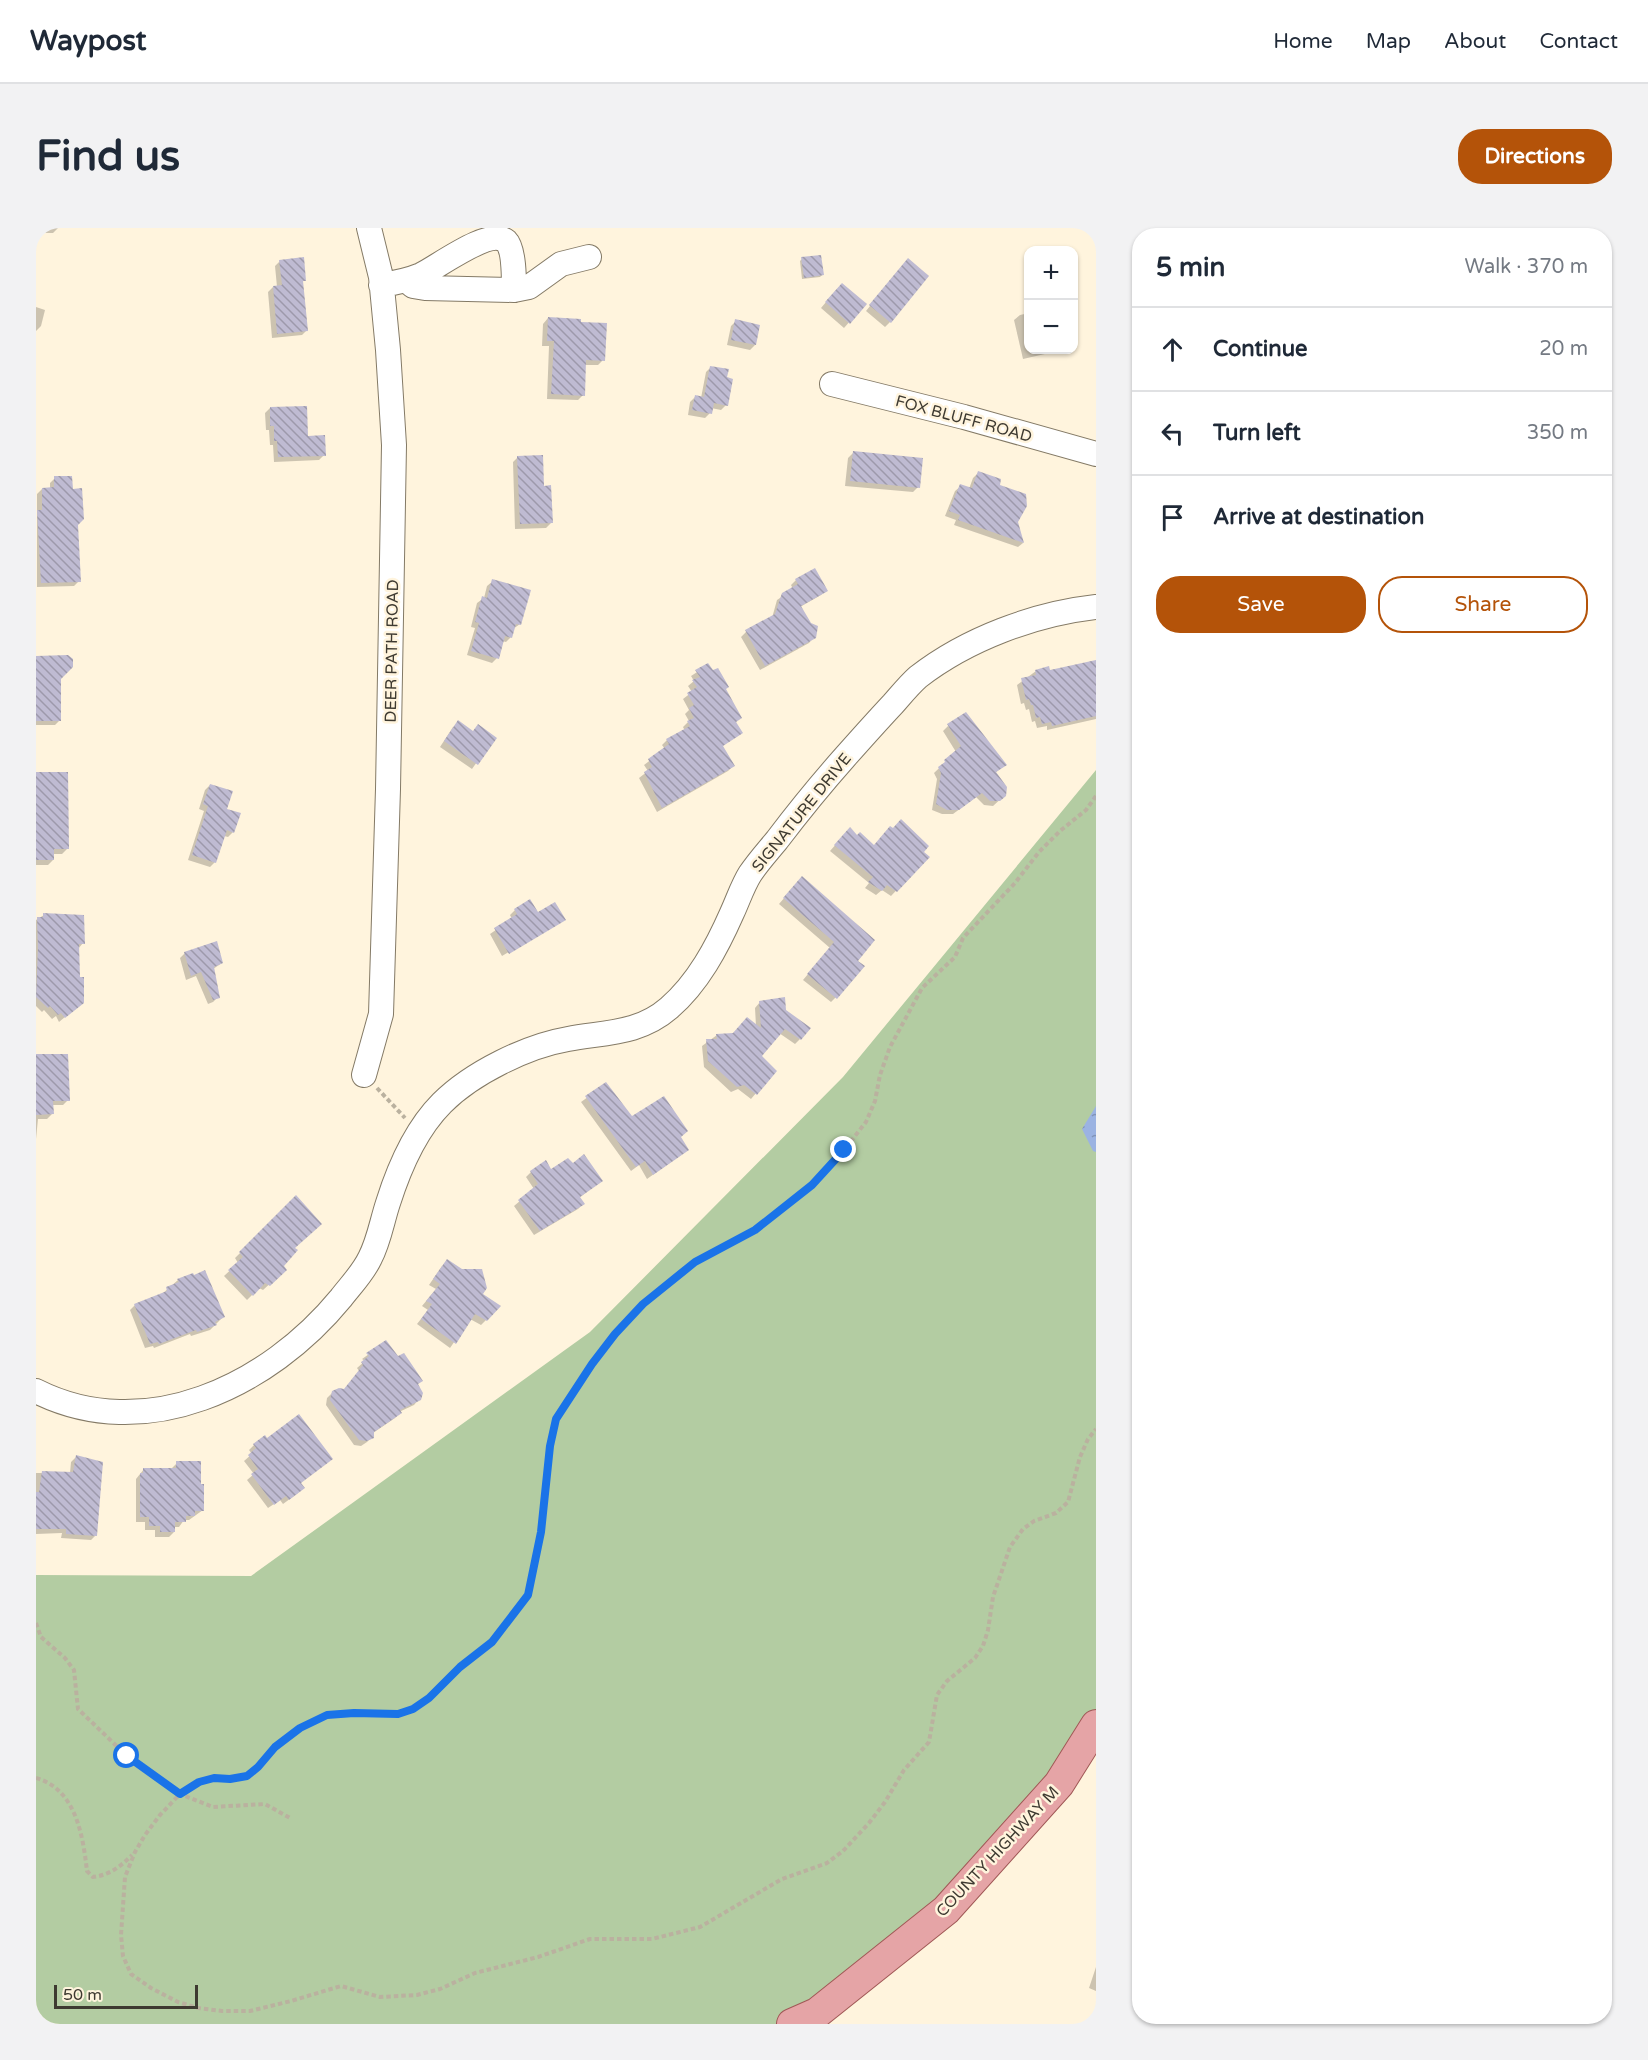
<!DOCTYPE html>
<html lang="en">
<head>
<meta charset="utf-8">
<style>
  body { margin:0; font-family:"Varela Round",sans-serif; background:#f2f2f3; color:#1f2937 }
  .controls { position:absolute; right:18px; top:18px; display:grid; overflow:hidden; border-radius:12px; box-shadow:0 2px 4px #0004 }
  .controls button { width:54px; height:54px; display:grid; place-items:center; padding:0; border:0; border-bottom:2px solid #e0e1e3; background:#fff; color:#1f2937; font:30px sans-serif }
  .scale { position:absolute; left:18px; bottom:15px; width:144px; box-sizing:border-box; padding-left:6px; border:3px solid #3e3a31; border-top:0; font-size:16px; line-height:21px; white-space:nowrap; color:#3e3a31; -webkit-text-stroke:4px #fff4dd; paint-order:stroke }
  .stop { position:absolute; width:18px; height:18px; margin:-14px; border:4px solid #1a73e8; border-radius:50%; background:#fff }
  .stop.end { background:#1a73e8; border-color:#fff; box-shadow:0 2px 6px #0008 }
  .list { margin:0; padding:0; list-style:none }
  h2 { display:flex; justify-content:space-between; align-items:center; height:78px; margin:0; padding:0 24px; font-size:26px }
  h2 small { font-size:20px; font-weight:400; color:#747a83 }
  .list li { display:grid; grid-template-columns:39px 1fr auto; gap:18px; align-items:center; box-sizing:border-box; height:84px; padding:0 24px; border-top:2px solid #e0e1e3 }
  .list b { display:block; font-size:22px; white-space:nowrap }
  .list em { font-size:20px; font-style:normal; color:#747a83 }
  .actions { display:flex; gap:12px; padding:18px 24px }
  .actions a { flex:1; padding:14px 0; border:2px solid #b45309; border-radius:24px; text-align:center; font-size:21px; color:#b45309 }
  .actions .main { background:#b45309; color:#fff }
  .icon { flex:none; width:33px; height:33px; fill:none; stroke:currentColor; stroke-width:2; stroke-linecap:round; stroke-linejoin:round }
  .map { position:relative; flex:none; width:1060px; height:1796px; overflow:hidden; border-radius:24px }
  header { display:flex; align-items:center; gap:36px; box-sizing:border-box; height:84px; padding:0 30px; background:#fff; border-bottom:2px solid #e0e1e3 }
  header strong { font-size:28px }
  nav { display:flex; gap:33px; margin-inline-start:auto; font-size:21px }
  .intro { display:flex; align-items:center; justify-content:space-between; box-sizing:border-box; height:144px; padding:0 36px }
  h1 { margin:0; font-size:42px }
  .button { padding:15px 27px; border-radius:24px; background:#b45309; color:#fff; font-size:21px; font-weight:700 }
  main { display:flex; gap:36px; padding:0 36px }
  aside { flex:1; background:#fff; border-radius:24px; box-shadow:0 2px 4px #0004 }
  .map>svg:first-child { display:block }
</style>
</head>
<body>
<header>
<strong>Waypost</strong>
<nav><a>Home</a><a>Map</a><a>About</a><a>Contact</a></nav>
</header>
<div class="intro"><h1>Find us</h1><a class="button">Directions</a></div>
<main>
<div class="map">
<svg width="1060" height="1796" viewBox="0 0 1060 1796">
  <defs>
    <pattern id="water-ripples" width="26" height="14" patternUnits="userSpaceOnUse" patternTransform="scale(1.5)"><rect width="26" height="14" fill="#9bb3e2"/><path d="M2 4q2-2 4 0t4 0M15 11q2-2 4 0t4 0" fill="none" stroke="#8093b8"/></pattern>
    <pattern id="building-back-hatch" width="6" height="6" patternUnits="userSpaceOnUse" patternTransform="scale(1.5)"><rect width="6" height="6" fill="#bfbbd2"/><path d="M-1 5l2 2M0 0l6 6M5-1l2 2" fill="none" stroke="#9d99ab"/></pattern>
  </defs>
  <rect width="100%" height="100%" fill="#fff4dd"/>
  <path fill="#b3cca2" d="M 1060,542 L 1060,1497 L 910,1682 L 756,1796 L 0,1796 L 0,1347 L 215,1348 L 554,1104 L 807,849 Z"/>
  <path fill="url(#water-ripples)" d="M 1060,878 L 1060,924 L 1057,923 L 1046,901 Z"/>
  <path fill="#0003" d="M 0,0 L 22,0 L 17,5 L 0,5 Z
    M 766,31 L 786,47 L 784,49 L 766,51 L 764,33 Z
    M 244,33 L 268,52 L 266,55 L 271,102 L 266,107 L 236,110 L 232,64 L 237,59 L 241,59 L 239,38 Z
    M 867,37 L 854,94 L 849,99 L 830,83 Z
    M 993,56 L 993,71 L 990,59 Z
    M 801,61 L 829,76 L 808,100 L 785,80 Z
    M 0,79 L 9,82 L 5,98 L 0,103 Z
    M 993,85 L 993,122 L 1024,122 L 1022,123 L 987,131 L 978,92 L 984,87 Z
    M 512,90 L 567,132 L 562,137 L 549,137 L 547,167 L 542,172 L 511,171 L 513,118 L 506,118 L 507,96 Z
    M 700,93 L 719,117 L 714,122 L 691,117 L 695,98 Z
    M 675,139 L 690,177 L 685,182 L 675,180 L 674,185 L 669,190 L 652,187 L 654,174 L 659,169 L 665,170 L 670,144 Z
    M 234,180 L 270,210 L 288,227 L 283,232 L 238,234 L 237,217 L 234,217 L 233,202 L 230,202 L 229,185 Z
    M 817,225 L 882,259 L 877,264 L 809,258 L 812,230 Z
    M 482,229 L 507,259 L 515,295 L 510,300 L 479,301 L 477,234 Z
    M 942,245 L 962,257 L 981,294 L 987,315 L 982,319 L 918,297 L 920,292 L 909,288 L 919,263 L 925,258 L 933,261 L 937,250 Z
    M 19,250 L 41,296 L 43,353 L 38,358 L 1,359 L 1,266 L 6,261 L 14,261 L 14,255 Z
    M 760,352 L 790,362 L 785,367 L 764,379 L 778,409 L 773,415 L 724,442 L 705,409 L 710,404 L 736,390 L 741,372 L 757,361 L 755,357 Z
    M 457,353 L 484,396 L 477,401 L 475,409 L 470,414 L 466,413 L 461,430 L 456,435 L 431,427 L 439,400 L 435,399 L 441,375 L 448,370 L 451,358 Z
    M 0,429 L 23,450 L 24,492 L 19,497 L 0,497 Z
    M 1060,433 L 1060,491 L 1011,502 L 1011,498 L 1001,500 L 999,493 L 996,494 L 993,481 L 990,482 L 988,475 L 985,476 L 981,457 L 1000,443 L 1013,444 Z
    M 672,437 L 689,461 L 699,495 L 686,519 L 697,538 L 692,543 L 621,584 L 603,550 L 612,543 L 608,537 L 629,521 L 626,517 L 631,512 L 649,503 L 647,499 L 653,493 L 649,486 L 653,482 L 647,471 L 656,464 L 652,458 L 658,453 L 655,448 Z
    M 912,498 L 964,541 L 959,545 L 968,568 L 957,578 L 948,577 L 940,569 L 917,586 L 906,586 L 896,582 L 901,551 L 898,545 L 920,524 L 907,503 Z
    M 417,499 L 458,510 L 436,541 L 404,519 Z
    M 0,546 L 31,621 L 26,626 L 17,626 L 17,632 L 12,637 L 0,637 Z
    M 174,557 L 189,582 L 197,604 L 192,609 L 188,608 L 179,634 L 174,639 L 152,632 L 168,583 L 163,581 L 169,562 Z
    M 809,606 L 821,609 L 837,619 L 885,624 L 892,629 L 855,668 L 846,662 L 840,667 L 829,660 L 833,655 L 794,623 Z
    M 761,655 L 820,733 L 800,769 L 795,774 L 767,752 L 794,720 L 743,676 Z
    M 479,682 L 501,686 L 528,692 L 466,728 L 454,706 L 476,691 L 474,687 Z
    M 8,687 L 47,715 L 42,721 L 41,779 L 23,794 L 20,788 L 16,791 L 8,782 L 6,784 L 0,778 L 0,692 Z
    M 149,725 L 186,735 L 177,741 L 182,769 L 177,774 L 172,776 L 160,748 L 150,752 L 144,730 Z
    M 724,774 L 764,811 L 759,816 L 743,805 L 724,828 L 739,843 L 715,871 L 702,861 L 695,864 L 668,839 L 666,818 L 681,807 L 697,806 L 720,798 L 719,780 Z
    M 0,828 L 32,872 L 27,877 L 16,877 L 16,886 L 11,891 L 2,891 L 0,911 Z
    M 570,856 L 596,890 L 643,909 L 646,926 L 611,951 L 603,937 L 595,943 L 545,874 Z
    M 515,943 L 565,953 L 543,970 L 547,976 L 542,981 L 498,1007 L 478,978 L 498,961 L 490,949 L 495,944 Z
    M 260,970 L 257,1021 L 246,1038 L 249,1042 L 227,1062 L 223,1060 L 211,1072 L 188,1048 L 202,1035 L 199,1030 Z
    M 406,1038 L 445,1067 L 450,1092 L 445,1097 L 434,1091 L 414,1120 L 381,1096 L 392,1082 L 386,1078 L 400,1061 L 393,1057 Z
    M 142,1052 L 187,1089 L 174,1102 L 155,1108 L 154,1106 L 118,1120 L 117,1118 L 109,1120 L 94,1082 L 99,1077 L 126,1066 Z
    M 350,1114 L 381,1156 L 383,1171 L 378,1177 L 363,1184 L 359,1190 L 337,1205 L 336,1209 L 331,1214 L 325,1218 L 318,1217 L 290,1177 L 291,1170 L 297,1164 L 308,1162 L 323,1143 L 321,1140 L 329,1133 L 326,1131 Z
    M 218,1217 L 264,1255 L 262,1265 L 247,1276 L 244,1272 L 232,1280 L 211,1252 L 218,1246 L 208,1233 L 216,1226 L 213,1222 Z
    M 40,1229 L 60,1307 L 55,1312 L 25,1310 L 26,1305 L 0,1306 L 0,1245 L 34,1245 L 35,1234 Z
    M 141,1235 L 167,1282 L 153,1292 L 148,1292 L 143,1299 L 138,1299 L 138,1304 L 133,1309 L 119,1309 L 119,1302 L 109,1302 L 109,1294 L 100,1294 L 100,1251 L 108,1241 L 136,1240 Z
    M 1060,1739 L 1060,1763 L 1053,1760 Z"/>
  <path fill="url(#building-back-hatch)" d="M 785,27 L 788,47 L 768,50 L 765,29 Z
    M 268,29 L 270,53 L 267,53 L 272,103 L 241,106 L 237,58 L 246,57 L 243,32 Z
    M 872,30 L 893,48 L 855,95 L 833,77 Z
    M 806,55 L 831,76 L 814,96 L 789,74 Z
    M 512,89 L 545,91 L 545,94 L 571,95 L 569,133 L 550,132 L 549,168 L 515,166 L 518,113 L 511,113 Z
    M 699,91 L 724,97 L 720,117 L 695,112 Z
    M 674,138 L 693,141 L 691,149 L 697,151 L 692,178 L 678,175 L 676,186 L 656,182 L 659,167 L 668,169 Z
    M 271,178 L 272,208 L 289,207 L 290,228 L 242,229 L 241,213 L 238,213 L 238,198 L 234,198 L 234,179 Z
    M 817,223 L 887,230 L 884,260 L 814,253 Z
    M 507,227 L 508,258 L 515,257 L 517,295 L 484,296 L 481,228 Z
    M 942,243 L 965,251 L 964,257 L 990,266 L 991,278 L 982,294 L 988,315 L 922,292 L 924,287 L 913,283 L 924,256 L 936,260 Z
    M 18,248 L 36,248 L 37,261 L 46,260 L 48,291 L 42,297 L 45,354 L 5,355 L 1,282 L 6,282 L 6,260 L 18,259 Z
    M 779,340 L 792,363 L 765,378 L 775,395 L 782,398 L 780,410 L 729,438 L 709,402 L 739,386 L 746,365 L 762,356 L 759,351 Z
    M 456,351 L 495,362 L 485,397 L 480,396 L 476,410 L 469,408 L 463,431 L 435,423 L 443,395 L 439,394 L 446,368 L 451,370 Z
    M 32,427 L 37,431 L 37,439 L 25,451 L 25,493 L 0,493 L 0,428 Z
    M 1060,432 L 1060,488 L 1016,498 L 1015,494 L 1006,496 L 1004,489 L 1000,490 L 997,477 L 995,477 L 993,471 L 990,472 L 985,450 L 1000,447 L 999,442 L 1013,438 L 1014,442 Z
    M 672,435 L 677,442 L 682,440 L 693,459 L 690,461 L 706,490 L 700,494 L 707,505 L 687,518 L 699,538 L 626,580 L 608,544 L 616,539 L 612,531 L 633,516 L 630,511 L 654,498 L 651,493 L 658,490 L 653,480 L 658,477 L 651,465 L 661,459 L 656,452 L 664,449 L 659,442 Z
    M 930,484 L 971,537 L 960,544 L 971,559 L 970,568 L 964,573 L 954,573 L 946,565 L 923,582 L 911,582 L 900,576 L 905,545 L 902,539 L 909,534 L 908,532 L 925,518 L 911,496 Z
    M 422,492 L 437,503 L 442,496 L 461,510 L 442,537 L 408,513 Z
    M 0,544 L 32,544 L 33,621 L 18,621 L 18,632 L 0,632 Z
    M 174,556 L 197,563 L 191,581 L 205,585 L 198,605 L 191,602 L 180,635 L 156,627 L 172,578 L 167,576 Z
    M 865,591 L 893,618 L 888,624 L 894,629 L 861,664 L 851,657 L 846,663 L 832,654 L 837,649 L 798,617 L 814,599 L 821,607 L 824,604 L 838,617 L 854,598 L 857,600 Z
    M 766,648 L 839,712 L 822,733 L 829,738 L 801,771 L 771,746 L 798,714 L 747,670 Z
    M 494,671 L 502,684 L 519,674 L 530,692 L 473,726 L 458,700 L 481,686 L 478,681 Z
    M 7,685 L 48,687 L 49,716 L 43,716 L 44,749 L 48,749 L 48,775 L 29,790 L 25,785 L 22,787 L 14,778 L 12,780 L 0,769 L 2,720 L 1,689 L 7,689 Z
    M 181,713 L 187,735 L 178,739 L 184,770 L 177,772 L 165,744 L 155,748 L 148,724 Z
    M 749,769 L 750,782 L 775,800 L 765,812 L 749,801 L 726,828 L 741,843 L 721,867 L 708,857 L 701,859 L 672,833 L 670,811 L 681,811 L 680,806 L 697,805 L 711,789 L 725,800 L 723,773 Z
    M 0,826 L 32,826 L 34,873 L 17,873 L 18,886 L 0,887 Z
    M 570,854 L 596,888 L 628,868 L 652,903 L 645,909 L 653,922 L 617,947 L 609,933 L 600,939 L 549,868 Z
    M 548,926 L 567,953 L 544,969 L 549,976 L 504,1003 L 482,972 L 502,956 L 494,943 L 510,932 L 515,941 L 532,930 L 537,935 Z
    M 260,967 L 286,996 L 259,1020 L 262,1022 L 248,1038 L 251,1042 L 234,1058 L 229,1055 L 217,1068 L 192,1042 L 207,1029 L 203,1024 Z
    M 411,1031 L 426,1041 L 446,1041 L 451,1060 L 447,1066 L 465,1078 L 451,1093 L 439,1086 L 420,1116 L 385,1091 L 396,1076 L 390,1073 L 404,1056 L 397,1051 Z
    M 169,1042 L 189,1089 L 179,1094 L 181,1097 L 161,1104 L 160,1102 L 123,1116 L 122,1114 L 114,1116 L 98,1076 L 131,1063 L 130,1059 L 143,1054 L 141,1051 L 157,1045 L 158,1047 Z
    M 350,1112 L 362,1128 L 368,1125 L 387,1153 L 382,1156 L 387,1165 L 385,1172 L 364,1182 L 366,1185 L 338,1204 L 338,1210 L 331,1213 L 323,1212 L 294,1172 L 296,1163 L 303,1160 L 308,1161 L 327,1137 L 325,1134 L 333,1128 L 330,1125 Z
    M 263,1186 L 297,1231 L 265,1255 L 269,1260 L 253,1272 L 250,1268 L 238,1277 L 215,1246 L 222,1241 L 212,1227 L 220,1220 L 217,1216 L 229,1207 L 231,1210 Z
    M 40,1227 L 67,1234 L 61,1308 L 30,1306 L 30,1301 L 0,1301 L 0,1264 L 3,1264 L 6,1243 L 37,1244 Z
    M 140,1233 L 165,1233 L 165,1256 L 168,1256 L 168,1283 L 159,1283 L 159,1288 L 150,1288 L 150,1294 L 139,1294 L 139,1304 L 124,1304 L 124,1298 L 113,1298 L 113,1289 L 104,1289 L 104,1245 L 107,1245 L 107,1240 L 140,1240 Z"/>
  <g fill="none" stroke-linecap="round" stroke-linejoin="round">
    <defs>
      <path id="minor" d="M 370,52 L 377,58 L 389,60 L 478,62
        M 345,57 C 359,55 373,52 385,47 C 403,38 453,0 470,13 C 478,21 478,51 478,62 L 493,59 L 525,36 L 553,29
        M 796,156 L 928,189 L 1060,226
        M 328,847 L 345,786 L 352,561 L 358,217 L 352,122 L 345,49 L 333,0
        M 0,1163 C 109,1218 233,1158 305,1070 C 315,1057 327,1045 334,1030 C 343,1013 346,993 352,975 C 363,940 380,901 406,875 C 436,845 491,818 532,811 C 570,804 603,806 633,780 C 662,755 681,719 696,685 C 702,672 707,657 714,646 C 722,634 732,623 741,612 C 763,583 785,556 809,529 C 825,511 841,493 857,476 C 865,467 873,457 882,449 C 931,411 998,386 1060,379"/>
      <path id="major" d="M 756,1796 L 781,1785 L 910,1682 L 1023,1556 L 1060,1497"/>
    </defs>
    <use href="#minor" stroke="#847a66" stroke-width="26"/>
    <use href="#major" stroke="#a05856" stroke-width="32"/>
    <path stroke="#bab19f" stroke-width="4" stroke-dasharray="4.5 3" stroke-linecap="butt" d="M 1060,568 L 1050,582 L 1024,603 L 1003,624 L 979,655 L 927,710 L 919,729 L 886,760 L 854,819 L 844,847 L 839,873 L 830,894 L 808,922 L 775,957 L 719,1002 L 659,1034 L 607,1076 L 579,1106 L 556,1136 L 520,1190 L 514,1218 L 505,1304 L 492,1367 L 456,1414 L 424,1439 L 393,1470 L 377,1481 L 362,1486 L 318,1485 L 291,1487 L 264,1501 L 239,1519 L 222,1539 L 211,1548 L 194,1551 L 178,1550 L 163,1554 L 144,1566 L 124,1587 L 109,1607 L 99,1624 L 89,1649 L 85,1707 L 87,1728 L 95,1746 L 115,1760 L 142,1774 L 162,1780 L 186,1783 L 214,1783 L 255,1773 L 305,1758 L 344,1769 L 381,1767 L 404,1761 L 439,1745 L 502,1729 L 554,1711 L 616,1711 L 664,1699 L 746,1651 L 791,1635 L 807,1623 L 833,1595 L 849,1574 L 868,1542 L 893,1514 L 901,1467 L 911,1453 L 939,1430 L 947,1418 L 952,1402 L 957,1369 L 974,1319 L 987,1301 L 998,1293 L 1020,1285 L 1032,1274 L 1044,1229 L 1052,1211 L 1060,1201
      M 341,860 L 369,890
      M 0,1395 L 5,1409 L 29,1430 L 38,1442 L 42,1481 L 91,1528 L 144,1566 L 177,1579 L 229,1576 L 254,1590
      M 0,1550 C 40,1561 47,1608 51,1643 L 57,1649 C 74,1647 85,1638 96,1627"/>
    <use href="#minor" stroke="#fff" stroke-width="24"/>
    <use href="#major" stroke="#e5a4a6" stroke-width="30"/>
  </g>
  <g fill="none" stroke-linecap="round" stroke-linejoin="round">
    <path stroke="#1a73e8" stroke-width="8" d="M 91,1528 L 144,1566 L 163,1554 L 178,1550 L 194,1551 L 211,1548 L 222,1539 L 239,1519 L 264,1500 L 291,1487 L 318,1485 L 362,1486 L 377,1481 L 393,1470 L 424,1439 L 456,1414 L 492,1367 L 505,1304 L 514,1218 L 520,1191 L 556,1136 L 579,1106 L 607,1076 L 659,1034 L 719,1002 L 776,957 L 808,922"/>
  </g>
  <g text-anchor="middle" stroke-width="5" stroke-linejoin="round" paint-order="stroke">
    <g font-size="16" fill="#3e3a31" stroke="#fff4dd">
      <text transform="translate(928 190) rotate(15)" y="6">FOX BLUFF ROAD</text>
      <text transform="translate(355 423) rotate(-89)" y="6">DEER PATH ROAD</text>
      <text transform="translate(765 584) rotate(-51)" y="6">SIGNATURE DRIVE</text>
      <text transform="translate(961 1623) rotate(-47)" y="6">COUNTY HIGHWAY M</text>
    </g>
  </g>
</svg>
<div class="controls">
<button>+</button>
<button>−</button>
</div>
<div class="scale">50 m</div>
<div class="stop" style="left:91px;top:1528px"></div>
<div class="stop end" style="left:808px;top:922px"></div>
</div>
<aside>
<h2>5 min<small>Walk · 370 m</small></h2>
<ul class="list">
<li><svg class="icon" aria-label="ahead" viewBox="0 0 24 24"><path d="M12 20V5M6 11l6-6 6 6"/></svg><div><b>Continue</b></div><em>20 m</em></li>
<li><svg class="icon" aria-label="left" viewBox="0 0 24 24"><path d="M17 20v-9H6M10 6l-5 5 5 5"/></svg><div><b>Turn left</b></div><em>350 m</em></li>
<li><svg class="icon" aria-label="arrive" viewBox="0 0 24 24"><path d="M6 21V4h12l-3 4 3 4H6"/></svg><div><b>Arrive at destination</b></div></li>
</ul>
<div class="actions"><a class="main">Save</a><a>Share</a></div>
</aside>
</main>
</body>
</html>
